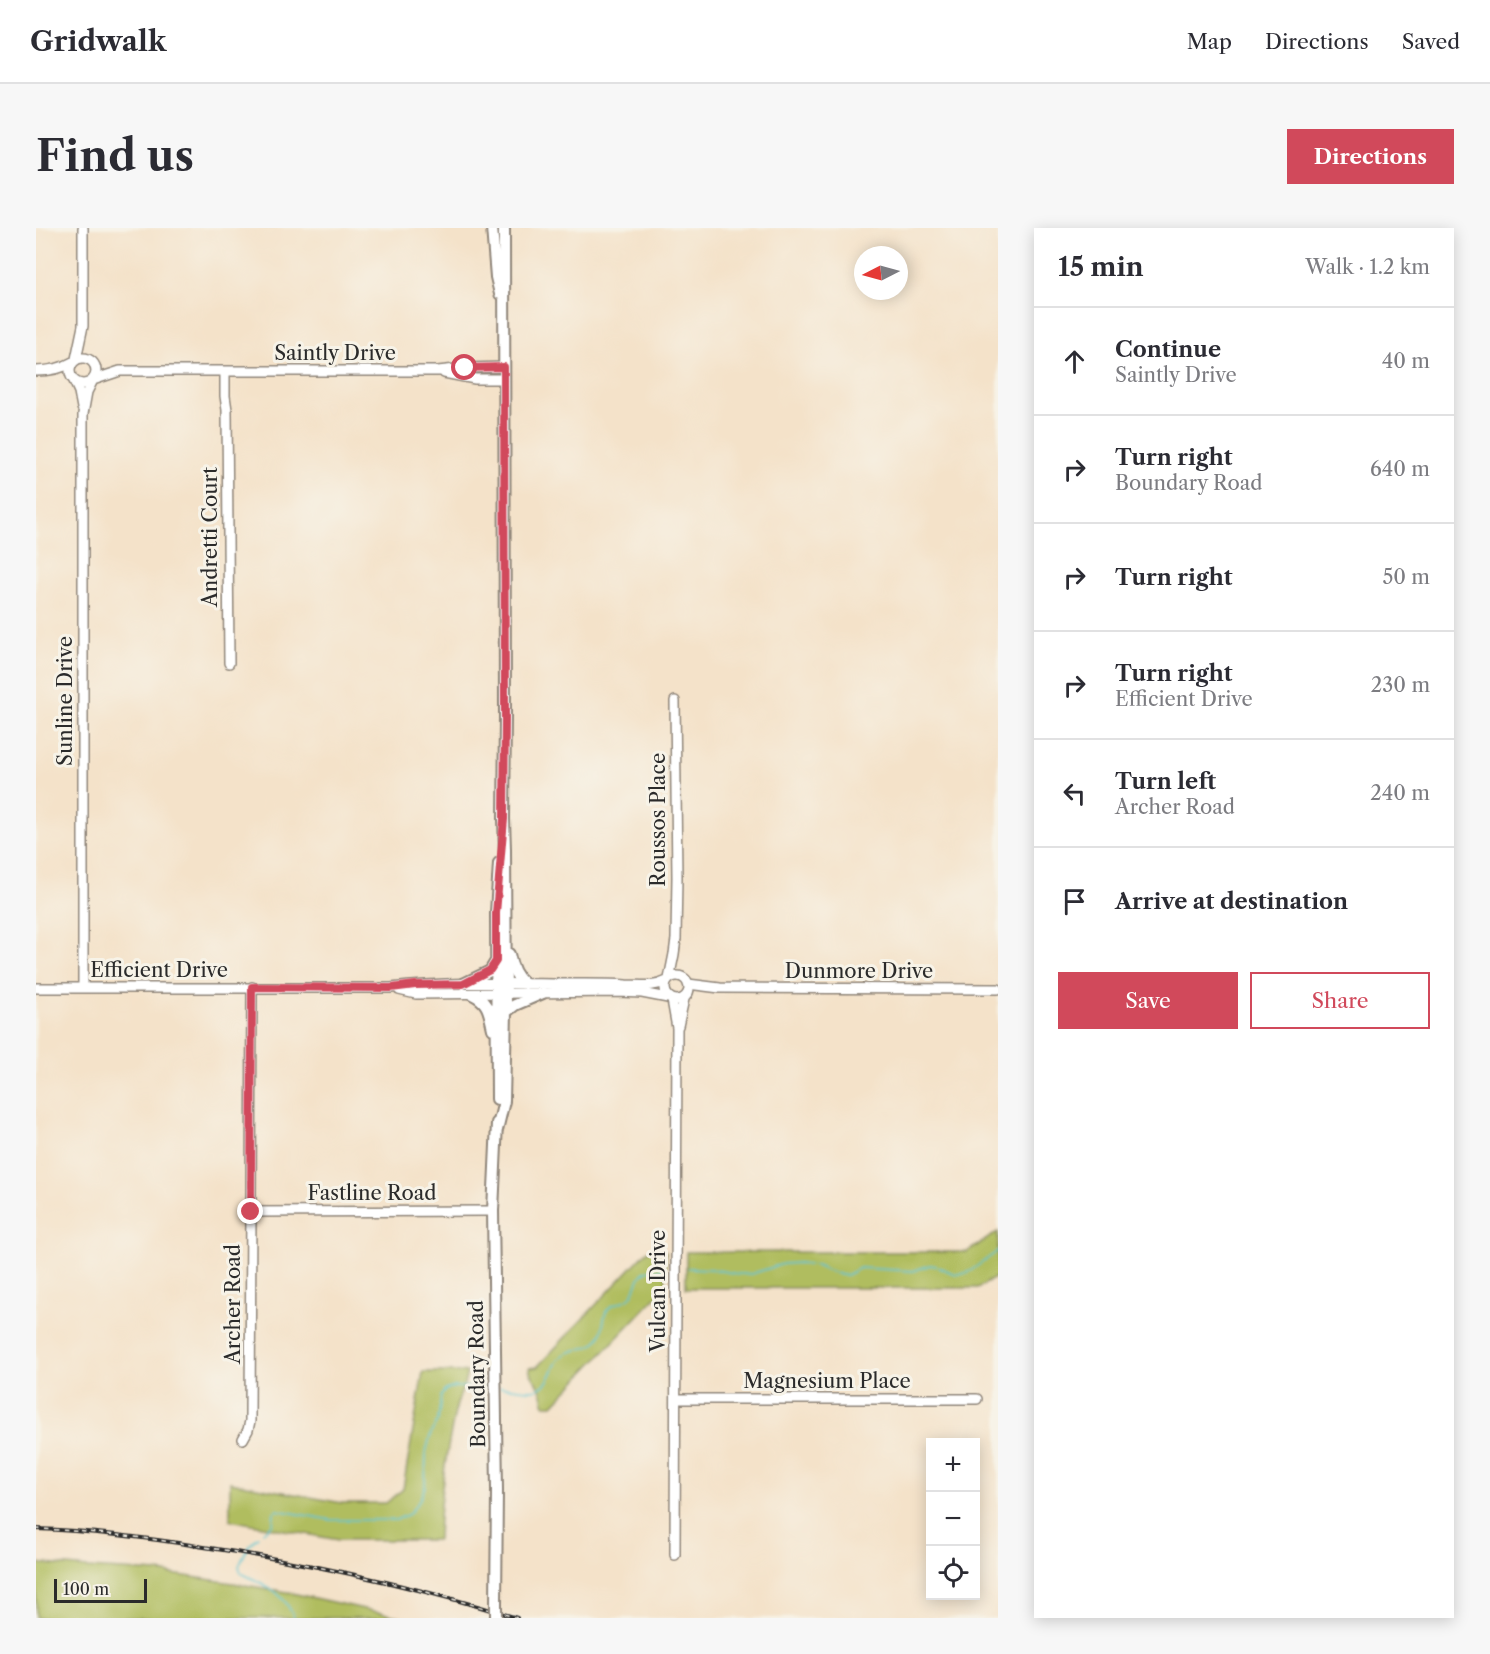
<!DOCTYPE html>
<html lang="en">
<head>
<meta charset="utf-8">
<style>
  body { margin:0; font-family:"Libre Caslon Text",serif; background:#f7f7f7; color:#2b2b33 }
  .controls { position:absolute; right:18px; bottom:18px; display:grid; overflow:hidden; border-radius:0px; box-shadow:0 3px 15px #0003 }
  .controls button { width:54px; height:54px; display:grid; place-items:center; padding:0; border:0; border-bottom:2px solid #e1e1e2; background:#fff; color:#2b2b33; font:30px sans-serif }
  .compass { position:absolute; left:818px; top:18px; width:54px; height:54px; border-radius:50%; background:#fff; box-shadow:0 3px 15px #0003; rotate:264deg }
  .scale { position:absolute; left:18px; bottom:15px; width:93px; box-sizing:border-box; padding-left:6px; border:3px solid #2b2b2b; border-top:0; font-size:16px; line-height:21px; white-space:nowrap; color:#2b2b2b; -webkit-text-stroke:4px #f7f3e8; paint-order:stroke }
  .stop { position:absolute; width:18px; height:18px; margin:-14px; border:4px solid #d1495b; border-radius:50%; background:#fff }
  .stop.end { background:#d1495b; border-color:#fff; box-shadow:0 2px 6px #0008 }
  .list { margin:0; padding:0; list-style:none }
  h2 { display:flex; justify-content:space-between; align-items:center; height:78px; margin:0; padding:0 24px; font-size:26px }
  h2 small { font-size:20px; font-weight:400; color:#7c7c81 }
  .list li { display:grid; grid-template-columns:39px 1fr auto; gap:18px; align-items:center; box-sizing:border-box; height:108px; padding:0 24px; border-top:2px solid #e1e1e2 }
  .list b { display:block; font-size:22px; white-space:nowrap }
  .list p { margin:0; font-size:20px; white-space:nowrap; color:#7c7c81 }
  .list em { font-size:20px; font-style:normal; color:#7c7c81 }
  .actions { display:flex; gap:12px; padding:18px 24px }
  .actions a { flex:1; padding:14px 0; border:2px solid #d1495b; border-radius:0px; text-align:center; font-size:21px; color:#d1495b }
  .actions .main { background:#d1495b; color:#fff }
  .icon { flex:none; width:33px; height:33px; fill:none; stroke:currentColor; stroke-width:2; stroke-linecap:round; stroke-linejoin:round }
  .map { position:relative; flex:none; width:962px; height:1390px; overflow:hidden; border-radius:0px }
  header { display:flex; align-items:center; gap:36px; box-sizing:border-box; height:84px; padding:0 30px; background:#fff; border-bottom:2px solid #e1e1e2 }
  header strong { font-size:28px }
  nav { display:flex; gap:33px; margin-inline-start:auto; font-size:21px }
  .intro { display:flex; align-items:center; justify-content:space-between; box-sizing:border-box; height:144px; padding:0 36px }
  h1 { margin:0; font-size:42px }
  .button { padding:15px 27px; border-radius:0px; background:#d1495b; color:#fff; font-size:21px; font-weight:700 }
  main { display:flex; gap:36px; padding:0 36px }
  aside { flex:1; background:#fff; border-radius:0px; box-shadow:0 3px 15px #0003 }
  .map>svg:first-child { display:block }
</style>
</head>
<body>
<header>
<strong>Gridwalk</strong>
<nav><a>Map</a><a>Directions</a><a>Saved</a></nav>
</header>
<div class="intro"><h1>Find us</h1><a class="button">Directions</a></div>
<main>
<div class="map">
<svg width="962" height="1390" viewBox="0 0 962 1390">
  <rect width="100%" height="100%" fill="#f7f3e8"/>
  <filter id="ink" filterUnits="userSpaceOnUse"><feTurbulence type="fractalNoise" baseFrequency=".0167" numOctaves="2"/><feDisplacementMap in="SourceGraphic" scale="12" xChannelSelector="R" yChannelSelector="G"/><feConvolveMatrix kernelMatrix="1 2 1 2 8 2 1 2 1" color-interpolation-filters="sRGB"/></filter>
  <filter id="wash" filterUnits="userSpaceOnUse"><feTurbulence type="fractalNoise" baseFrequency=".008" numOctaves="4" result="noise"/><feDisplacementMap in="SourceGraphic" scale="24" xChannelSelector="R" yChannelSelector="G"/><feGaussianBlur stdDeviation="1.35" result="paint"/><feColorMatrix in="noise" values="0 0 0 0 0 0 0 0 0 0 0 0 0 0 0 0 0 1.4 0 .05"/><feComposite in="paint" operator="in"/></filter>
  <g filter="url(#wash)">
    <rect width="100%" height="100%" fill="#f4e2c9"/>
    <path fill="#b0bd5f" stroke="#6e7445" stroke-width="1.5" d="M 962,1004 L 962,1048 L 942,1060 L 650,1060 L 650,1024 L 931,1024 Z
      M 611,1023 L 630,1023 L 630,1062 L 620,1069 L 517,1177 L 509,1177 L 505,1163 L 494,1144 L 493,1140 L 501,1139 Z
      M 387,1144 L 431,1144 C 429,1157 422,1170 419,1184 C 410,1226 403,1269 402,1312 L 302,1312 L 194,1292 L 194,1254 L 306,1275 L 350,1275 L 367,1261 Z
      M 0,1335 L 51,1340 L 122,1344 L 197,1355 L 251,1364 L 369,1390 L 0,1390 Z"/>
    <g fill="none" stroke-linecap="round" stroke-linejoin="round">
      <path stroke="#5bc6d4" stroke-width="1.5" d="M 652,1040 L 675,1041 L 702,1046 L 715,1046 L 747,1036 L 763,1035 L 780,1037 L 804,1047 L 810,1047 L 824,1040 L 877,1043 L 894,1037 L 900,1038 L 919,1046 L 926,1046 L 933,1044 L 962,1023
        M 464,1159 C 476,1158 490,1165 501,1161 C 517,1155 515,1138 525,1129 C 535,1120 549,1123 559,1115 C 568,1106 566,1095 570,1084 C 574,1075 585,1076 593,1070 C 601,1064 600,1048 610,1043 C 615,1041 623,1042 628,1041
        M 227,1304 L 237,1296 L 238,1284 L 241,1282 L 295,1292 L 360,1292 L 373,1286 L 383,1273 L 389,1259 L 390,1224 L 395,1205 L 402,1192 L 405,1168 L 409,1162 L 419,1159 L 454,1159
        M 222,1309 L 212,1319 L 203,1338 L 205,1345 C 229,1357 248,1363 258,1390"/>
    </g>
  </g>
  <g filter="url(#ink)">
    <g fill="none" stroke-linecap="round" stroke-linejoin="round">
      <defs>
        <path id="minor" d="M34 143a13 13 0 1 1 26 0a13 13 0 1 1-26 0Z
          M 40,131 L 47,98 L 47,0
          M 0,143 C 14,143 25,141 37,134
          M 189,143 L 189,168 L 191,182 L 193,435
          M 408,145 L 439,151 L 468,151
          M 57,152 L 84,143 L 402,143 L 429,140 L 468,139
          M 38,153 L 43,164 L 46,180
          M629 760a12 12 0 1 1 24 0a12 12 0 1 1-24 0Z
          M 633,751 L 638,726 L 640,711 L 641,649 L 639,473
          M 652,756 L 684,760 L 962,761
          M 0,760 L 355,760 C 419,753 484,756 549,756 C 563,756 577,756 590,757 C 605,757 617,760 631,753
          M 47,760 L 47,186 L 51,164 L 57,152
          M 363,762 L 380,766 L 582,764 L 606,765 L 632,770
          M 636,772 L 641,800 L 639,1327
          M 642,798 L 648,771
          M 215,984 L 457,983
          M 640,1171 L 941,1171
          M 207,1211 L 212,1202 L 214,1193 L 216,759"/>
        <path id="major" d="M 456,0 L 460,49 L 464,66
          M 473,726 C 475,737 479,749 489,756
          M 427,756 L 454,743 L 460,733
          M 436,766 C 453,774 453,784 457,801
          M 470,784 L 479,777 L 507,765
          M 461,871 L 460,685 L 463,635
          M 461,902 L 468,873 L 470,783 L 469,622 L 468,591 L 469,489 L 468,0
          M 460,1378 L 461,1262 L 457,983 L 461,895"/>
      </defs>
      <use href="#minor" stroke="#90867a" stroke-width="12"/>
      <use href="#major" stroke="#90867a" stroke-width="14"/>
      <use href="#minor" stroke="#fff" stroke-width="9"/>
      <use href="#major" stroke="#fff" stroke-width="10"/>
      <defs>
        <path id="rail" d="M 0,1301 C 56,1303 113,1310 168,1319 C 274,1335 379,1358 481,1390"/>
      </defs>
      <use href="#rail" stroke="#2b2b2b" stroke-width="4"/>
      <use href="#rail" stroke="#f7f3e8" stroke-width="1.5" stroke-dasharray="4.5" stroke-linecap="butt"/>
      <defs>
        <path id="major-bridge" d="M 460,1390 L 460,1378"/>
      </defs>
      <use href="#major-bridge" stroke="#90867a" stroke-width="14" stroke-linecap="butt"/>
      <use href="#major-bridge" stroke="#fff" stroke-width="10"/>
    </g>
  </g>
  <g fill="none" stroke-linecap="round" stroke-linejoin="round" filter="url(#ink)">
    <path stroke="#d1495b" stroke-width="8" d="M 215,984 L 216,759 L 355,760 L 379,757 L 427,756 L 454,742 L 460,733 L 460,685 L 468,591 L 469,489 L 468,139 L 429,140"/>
  </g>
  <g text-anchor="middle" stroke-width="6" stroke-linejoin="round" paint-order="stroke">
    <g font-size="20" fill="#2b2b2b" stroke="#f7f3e8">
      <text x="299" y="132">Saintly Drive</text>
      <text transform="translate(174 309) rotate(-90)" y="7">Andretti Court</text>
      <text transform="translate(29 473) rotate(-90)" y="7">Sunline Drive</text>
      <text transform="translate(622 592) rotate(-90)" y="7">Roussos Place</text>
      <text x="123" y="749">Efficient Drive</text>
      <text x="823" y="750">Dunmore Drive</text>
      <text x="336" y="972">Fastline Road</text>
      <text transform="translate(622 1063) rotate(-90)" y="7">Vulcan Drive</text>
      <text transform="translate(197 1076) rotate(-90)" y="7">Archer Road</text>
      <text transform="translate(441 1146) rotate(-91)" y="7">Boundary Road</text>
      <text x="791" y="1160">Magnesium Place</text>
    </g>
  </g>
</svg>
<div class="controls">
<button>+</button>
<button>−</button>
<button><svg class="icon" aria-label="locate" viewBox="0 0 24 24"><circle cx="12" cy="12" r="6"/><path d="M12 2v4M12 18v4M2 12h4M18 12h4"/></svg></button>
</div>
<svg class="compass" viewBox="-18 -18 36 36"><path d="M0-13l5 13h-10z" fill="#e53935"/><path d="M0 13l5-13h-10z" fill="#7c7c81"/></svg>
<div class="scale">100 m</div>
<div class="stop" style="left:429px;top:140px"></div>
<div class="stop end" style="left:215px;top:984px"></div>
</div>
<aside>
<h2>15 min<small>Walk · 1.2 km</small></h2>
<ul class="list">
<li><svg class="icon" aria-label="ahead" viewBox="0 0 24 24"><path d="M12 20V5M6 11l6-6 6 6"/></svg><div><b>Continue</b><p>Saintly Drive</p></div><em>40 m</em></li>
<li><svg class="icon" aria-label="right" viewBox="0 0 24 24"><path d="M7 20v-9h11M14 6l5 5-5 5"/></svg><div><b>Turn right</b><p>Boundary Road</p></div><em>640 m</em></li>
<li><svg class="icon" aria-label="right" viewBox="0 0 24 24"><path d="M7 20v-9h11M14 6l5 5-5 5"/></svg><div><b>Turn right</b></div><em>50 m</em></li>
<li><svg class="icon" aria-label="right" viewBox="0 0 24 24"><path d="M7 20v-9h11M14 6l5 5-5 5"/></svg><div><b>Turn right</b><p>Efficient Drive</p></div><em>230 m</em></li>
<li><svg class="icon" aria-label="left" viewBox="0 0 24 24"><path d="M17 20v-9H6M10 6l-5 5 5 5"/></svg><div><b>Turn left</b><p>Archer Road</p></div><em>240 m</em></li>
<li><svg class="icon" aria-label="arrive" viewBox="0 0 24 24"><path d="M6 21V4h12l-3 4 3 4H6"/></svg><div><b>Arrive at destination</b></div></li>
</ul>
<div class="actions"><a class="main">Save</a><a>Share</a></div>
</aside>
</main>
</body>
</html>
